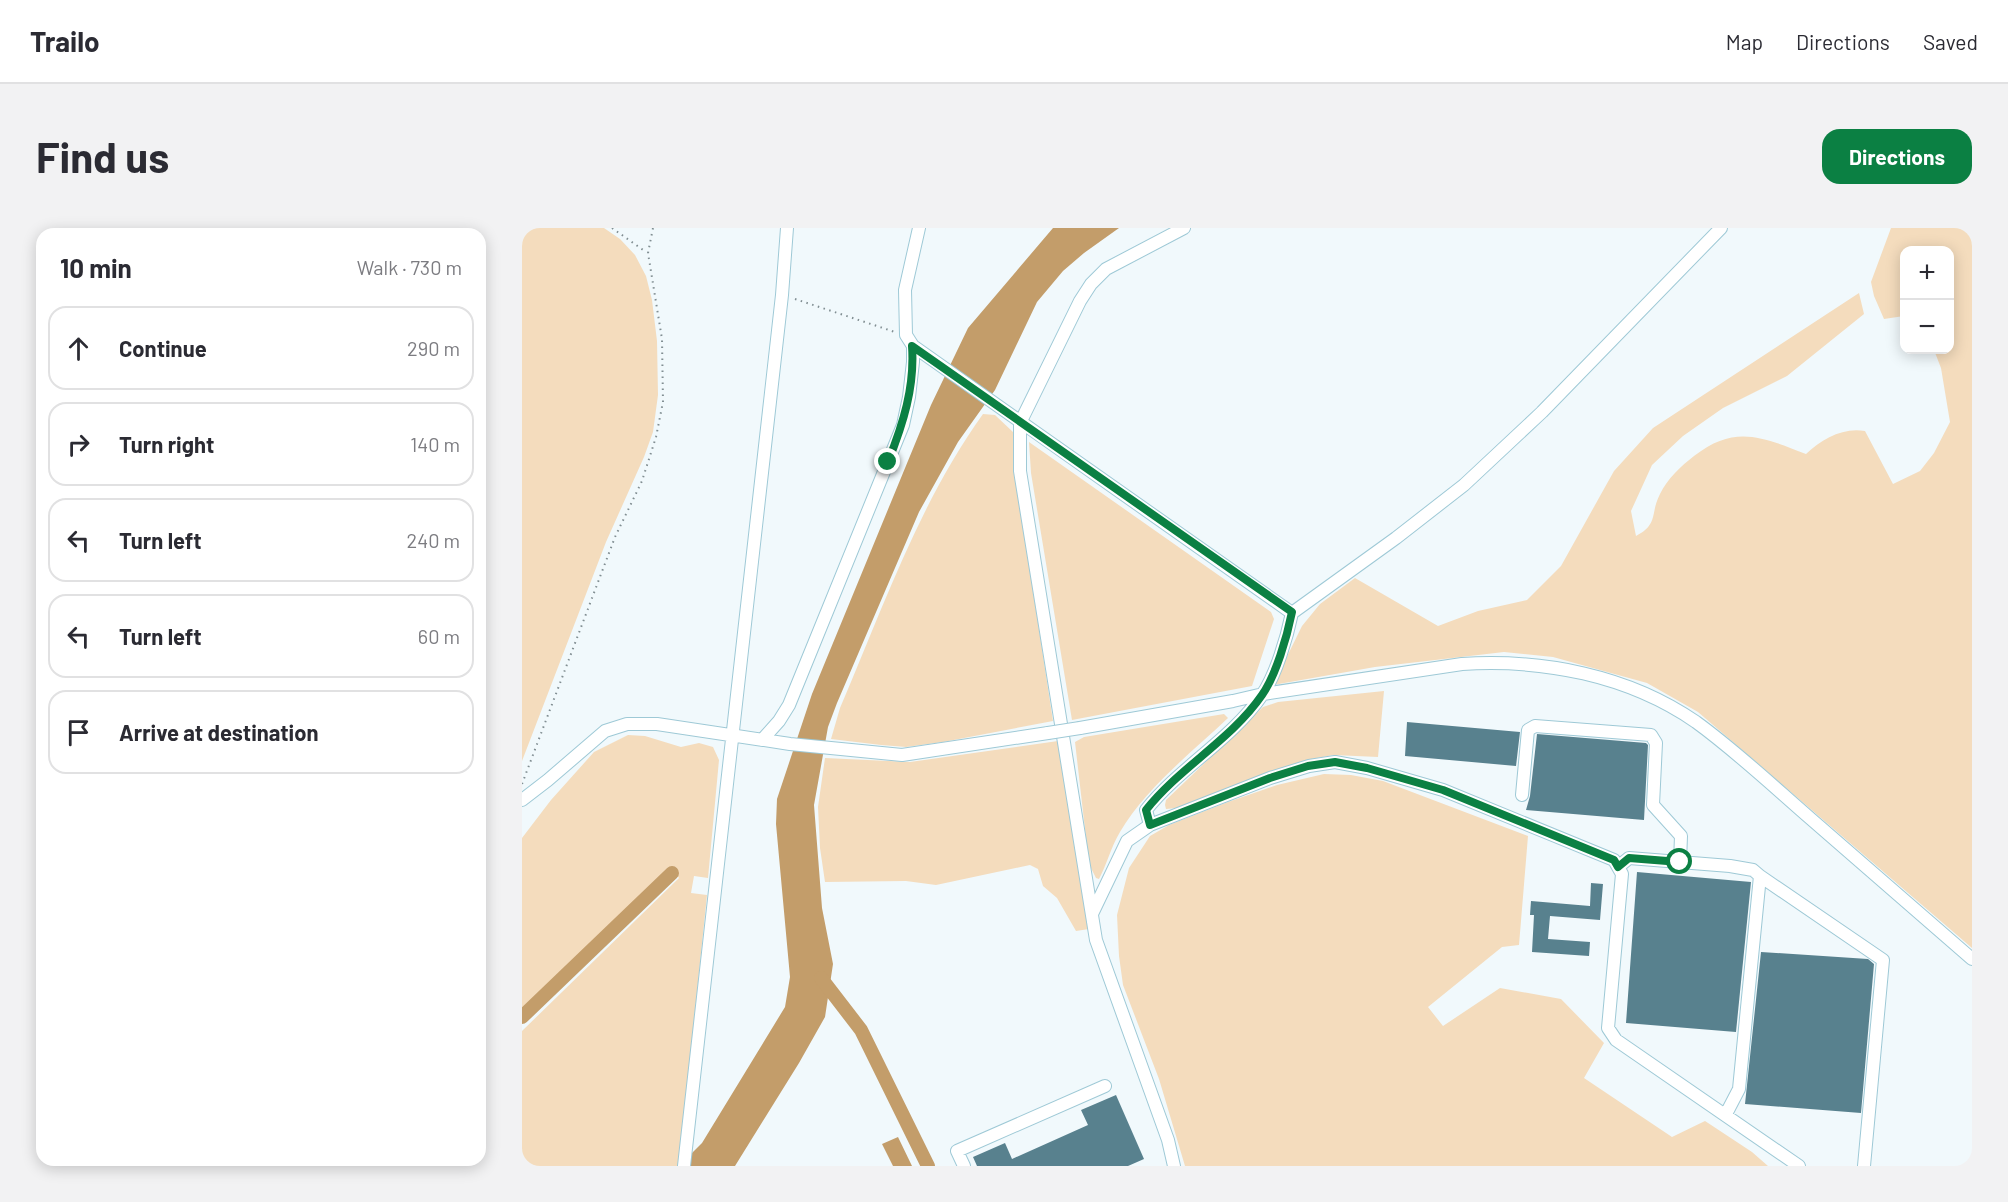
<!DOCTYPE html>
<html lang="en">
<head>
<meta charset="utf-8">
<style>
  body { margin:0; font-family:Barlow,sans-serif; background:#f2f2f3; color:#2b2b33 }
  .controls { position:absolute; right:18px; top:18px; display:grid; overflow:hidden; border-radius:12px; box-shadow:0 3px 15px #0003 }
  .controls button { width:54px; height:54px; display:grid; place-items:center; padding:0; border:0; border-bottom:2px solid #e1e1e2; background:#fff; color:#2b2b33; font:30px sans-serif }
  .stop { position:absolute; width:18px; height:18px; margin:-14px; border:4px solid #0b8043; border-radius:50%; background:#fff }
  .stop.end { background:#0b8043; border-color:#fff; box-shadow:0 2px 6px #0008 }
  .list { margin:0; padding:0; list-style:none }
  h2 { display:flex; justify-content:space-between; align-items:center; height:78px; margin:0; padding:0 24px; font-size:26px }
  h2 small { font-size:20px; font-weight:400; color:#7c7c81 }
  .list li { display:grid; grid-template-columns:39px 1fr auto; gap:18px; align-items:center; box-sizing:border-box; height:84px; margin:0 12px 12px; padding:0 12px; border:2px solid #e1e1e2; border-radius:18px }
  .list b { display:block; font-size:22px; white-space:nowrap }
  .list em { font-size:20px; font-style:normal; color:#7c7c81 }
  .icon { flex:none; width:33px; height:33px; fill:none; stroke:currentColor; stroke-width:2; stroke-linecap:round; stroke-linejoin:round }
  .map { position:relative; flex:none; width:1450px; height:938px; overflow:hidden; border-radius:18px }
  header { display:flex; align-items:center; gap:36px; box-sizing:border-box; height:84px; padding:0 30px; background:#fff; border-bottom:2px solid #e1e1e2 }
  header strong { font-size:28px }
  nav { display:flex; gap:33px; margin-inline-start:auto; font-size:21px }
  .intro { display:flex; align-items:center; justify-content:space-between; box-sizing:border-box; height:144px; padding:0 36px }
  h1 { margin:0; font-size:42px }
  .button { padding:15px 27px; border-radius:18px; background:#0b8043; color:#fff; font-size:21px; font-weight:700 }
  main { display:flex; gap:36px; padding:0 36px }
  aside { flex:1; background:#fff; border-radius:18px; box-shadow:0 3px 15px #0003 }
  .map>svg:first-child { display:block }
</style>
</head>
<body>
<header>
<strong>Trailo</strong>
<nav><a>Map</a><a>Directions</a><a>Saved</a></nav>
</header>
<div class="intro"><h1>Find us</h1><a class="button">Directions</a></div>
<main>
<aside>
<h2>10 min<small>Walk · 730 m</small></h2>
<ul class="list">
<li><svg class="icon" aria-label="ahead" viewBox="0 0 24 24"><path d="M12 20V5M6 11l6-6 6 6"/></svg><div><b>Continue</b></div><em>290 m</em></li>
<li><svg class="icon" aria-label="right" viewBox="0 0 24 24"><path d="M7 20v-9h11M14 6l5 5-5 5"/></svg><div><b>Turn right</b></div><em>140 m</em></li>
<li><svg class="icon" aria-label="left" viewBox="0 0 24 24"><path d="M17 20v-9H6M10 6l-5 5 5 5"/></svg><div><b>Turn left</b></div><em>240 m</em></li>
<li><svg class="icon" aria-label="left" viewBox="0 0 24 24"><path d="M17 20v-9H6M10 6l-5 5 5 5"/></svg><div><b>Turn left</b></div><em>60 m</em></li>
<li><svg class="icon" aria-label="arrive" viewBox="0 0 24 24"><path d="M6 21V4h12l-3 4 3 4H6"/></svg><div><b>Arrive at destination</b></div></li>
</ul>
</aside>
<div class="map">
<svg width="1450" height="938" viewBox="0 0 1450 938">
  <rect width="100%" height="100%" fill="#f1f9fc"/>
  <path fill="#f4dcbd" d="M 0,0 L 82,0 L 98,11 L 113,27 L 124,48 L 130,72 L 135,113 L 136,167 L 131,204 L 122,229 L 84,314 L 0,533 Z
    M 1369,0 L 1450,0 L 1450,720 L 1176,484 L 1125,455 L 1031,429 L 982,424 L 853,439 L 751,457 L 780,398 L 798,376 L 833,350 L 916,398 L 956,383 L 1005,372 L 1039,338 L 1092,243 L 1131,200 L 1337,65 L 1342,86 L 1265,148 L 1201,180 L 1161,208 L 1130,237 L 1109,283 L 1114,308 C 1137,296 1128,285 1138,266 C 1145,251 1159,238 1172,228 C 1213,196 1240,209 1284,226 C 1300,211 1321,199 1343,203 L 1371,256 L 1398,243 L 1412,225 L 1428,194 L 1419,140 L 1412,122 L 1428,122 L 1428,22 L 1382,22 L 1382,88 L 1362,91 L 1352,68 L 1349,54 Z
    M 461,186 L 473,187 L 491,204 L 493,244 L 531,493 L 421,514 L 384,519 L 359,517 L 309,511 L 318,480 C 361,380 397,275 461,186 Z
    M 507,214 L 749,384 L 752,391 L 730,458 L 550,492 L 509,245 Z
    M 862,463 L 856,529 L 811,527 L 790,531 L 655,580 L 644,581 L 643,577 L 644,572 L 741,479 L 756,474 Z
    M 702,486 L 706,490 C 670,524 623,561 598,604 C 589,619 585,636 577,651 L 574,650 L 567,636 L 553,514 L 562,509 Z
    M 106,507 L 123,508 L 159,519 L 177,515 L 191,519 L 197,532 L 186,650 L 172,648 L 169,665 L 185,667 L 157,938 L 0,938 L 0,803 L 157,650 L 148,639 L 0,780 L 0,610 L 29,572 L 72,524 Z
    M 536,513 L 567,701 L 554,703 L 535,670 L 521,658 L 516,641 L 508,637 L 414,657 L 384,653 L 303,654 L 298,620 L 296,579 L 303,530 L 388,534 Z
    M 802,546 L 829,547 L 861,553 L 1006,608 L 997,717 L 980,719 L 906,779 L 921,798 L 978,760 L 1039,771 L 1082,815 L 1062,850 L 1150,909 L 1183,893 L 1230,924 L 1246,938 L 663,938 L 637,851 L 601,757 L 597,728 L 595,687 L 607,640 L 628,608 L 647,597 L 706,574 L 755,557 Z"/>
  <path fill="#c39d6a" d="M 531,0 L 597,0 L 562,25 L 541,43 L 515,74 L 473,162 L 436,214 L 397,284 L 315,475 L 306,499 L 292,577 L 300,680 L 311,736 L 303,789 L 277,835 L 213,938 L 157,938 L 180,915 L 263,779 L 268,749 L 254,596 L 255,571 L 290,466 L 409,177 L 446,100 Z
    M 376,909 L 390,938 L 371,938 L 360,916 Z"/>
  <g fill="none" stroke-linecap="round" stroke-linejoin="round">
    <path stroke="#c39d6a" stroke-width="14" d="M 299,750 L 339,802 L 406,938
      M 0,789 L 150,645"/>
  </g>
  <path fill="#58818e" d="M 885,494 L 998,504 L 994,538 L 883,528 Z
    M 1015,506 L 1124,515 L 1126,517 L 1122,592 L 1004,582 L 1008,568 Z
    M 1115,644 L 1229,654 L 1214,804 L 1104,795 Z
    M 1069,655 L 1081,656 L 1078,692 L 1028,688 L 1026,711 L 1068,714 L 1067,728 L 1010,724 L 1012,687 L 1008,687 L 1009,673 L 1068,678 Z
    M 1239,724 L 1346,731 L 1352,736 L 1339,885 L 1223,876 Z
    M 594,867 L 622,931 L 606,938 L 455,938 L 451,929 L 483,915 L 490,931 L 566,897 L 559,882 Z"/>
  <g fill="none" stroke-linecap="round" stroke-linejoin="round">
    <defs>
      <path id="minor" d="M 391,118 L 770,385
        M 558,500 L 711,473 L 741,466 L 940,436 C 1021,431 1106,447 1174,494 C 1214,523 1251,558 1289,591 C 1342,637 1396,684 1450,731
        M 240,512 L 257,493 L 267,477 L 381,197 L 387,169 L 391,134 L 391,118 L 384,107 L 383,62 L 397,0
        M 1000,567 L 1006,502 L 1013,498 L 1129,507 L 1134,515 L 1131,577 L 1159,608 L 1158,634
        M 0,572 L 26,552 L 83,503 L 105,496 L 135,496 L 268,516 L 380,527 L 526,505
        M 628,597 L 624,582 C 658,539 709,512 740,467 C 754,447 765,409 770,385 L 874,310 L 942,257 L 1020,184 L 1199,0
        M 1096,639 L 1107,630 L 1208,638 L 1231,642 L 1238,648 L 1217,861 L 1204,886
        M 1238,648 L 1361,732 L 1342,938
        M 570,686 L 605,613 L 628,597 L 748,550 L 787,538 L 813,534 L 845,540 L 921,562 L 1092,632 L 1100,646 L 1086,800 L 1094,812 L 1277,938
        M 162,938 L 260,67 L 265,0
        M 442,938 L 435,923 L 583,858
        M 652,938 L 646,912 L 574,712 L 498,243 L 498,195 L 558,73 L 569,56 L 584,41 L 662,0"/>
    </defs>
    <use href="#minor" stroke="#9ec9d6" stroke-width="14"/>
    <path stroke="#818e92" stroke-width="2" stroke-dasharray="1.5 4.5" stroke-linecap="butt" d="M 90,0 L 124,24
      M 273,71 L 373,104
      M 0,556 L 93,309 L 120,253 L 134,209 L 141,174 L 140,111 L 126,25 L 131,0"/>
    <use href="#minor" stroke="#fff" stroke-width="12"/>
    <defs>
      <path id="minor-bridge" d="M 526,505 L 558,500"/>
    </defs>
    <use href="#minor-bridge" stroke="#9ec9d6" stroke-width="14" stroke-linecap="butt"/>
    <use href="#minor-bridge" stroke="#fff" stroke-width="12"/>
  </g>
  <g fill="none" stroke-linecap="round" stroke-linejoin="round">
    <path stroke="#0b8043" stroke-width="8" d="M 366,234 C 381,196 393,159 390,118 L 770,384 C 765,409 754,447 740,467 C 709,512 658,539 624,582 L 628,597 L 748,550 L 786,538 L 813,534 L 845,540 L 921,562 L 1092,632 L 1096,639 L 1107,630 L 1158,634"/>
  </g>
</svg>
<div class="controls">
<button>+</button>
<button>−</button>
</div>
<div class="stop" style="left:1158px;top:634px"></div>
<div class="stop end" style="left:366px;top:234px"></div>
</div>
</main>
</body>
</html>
